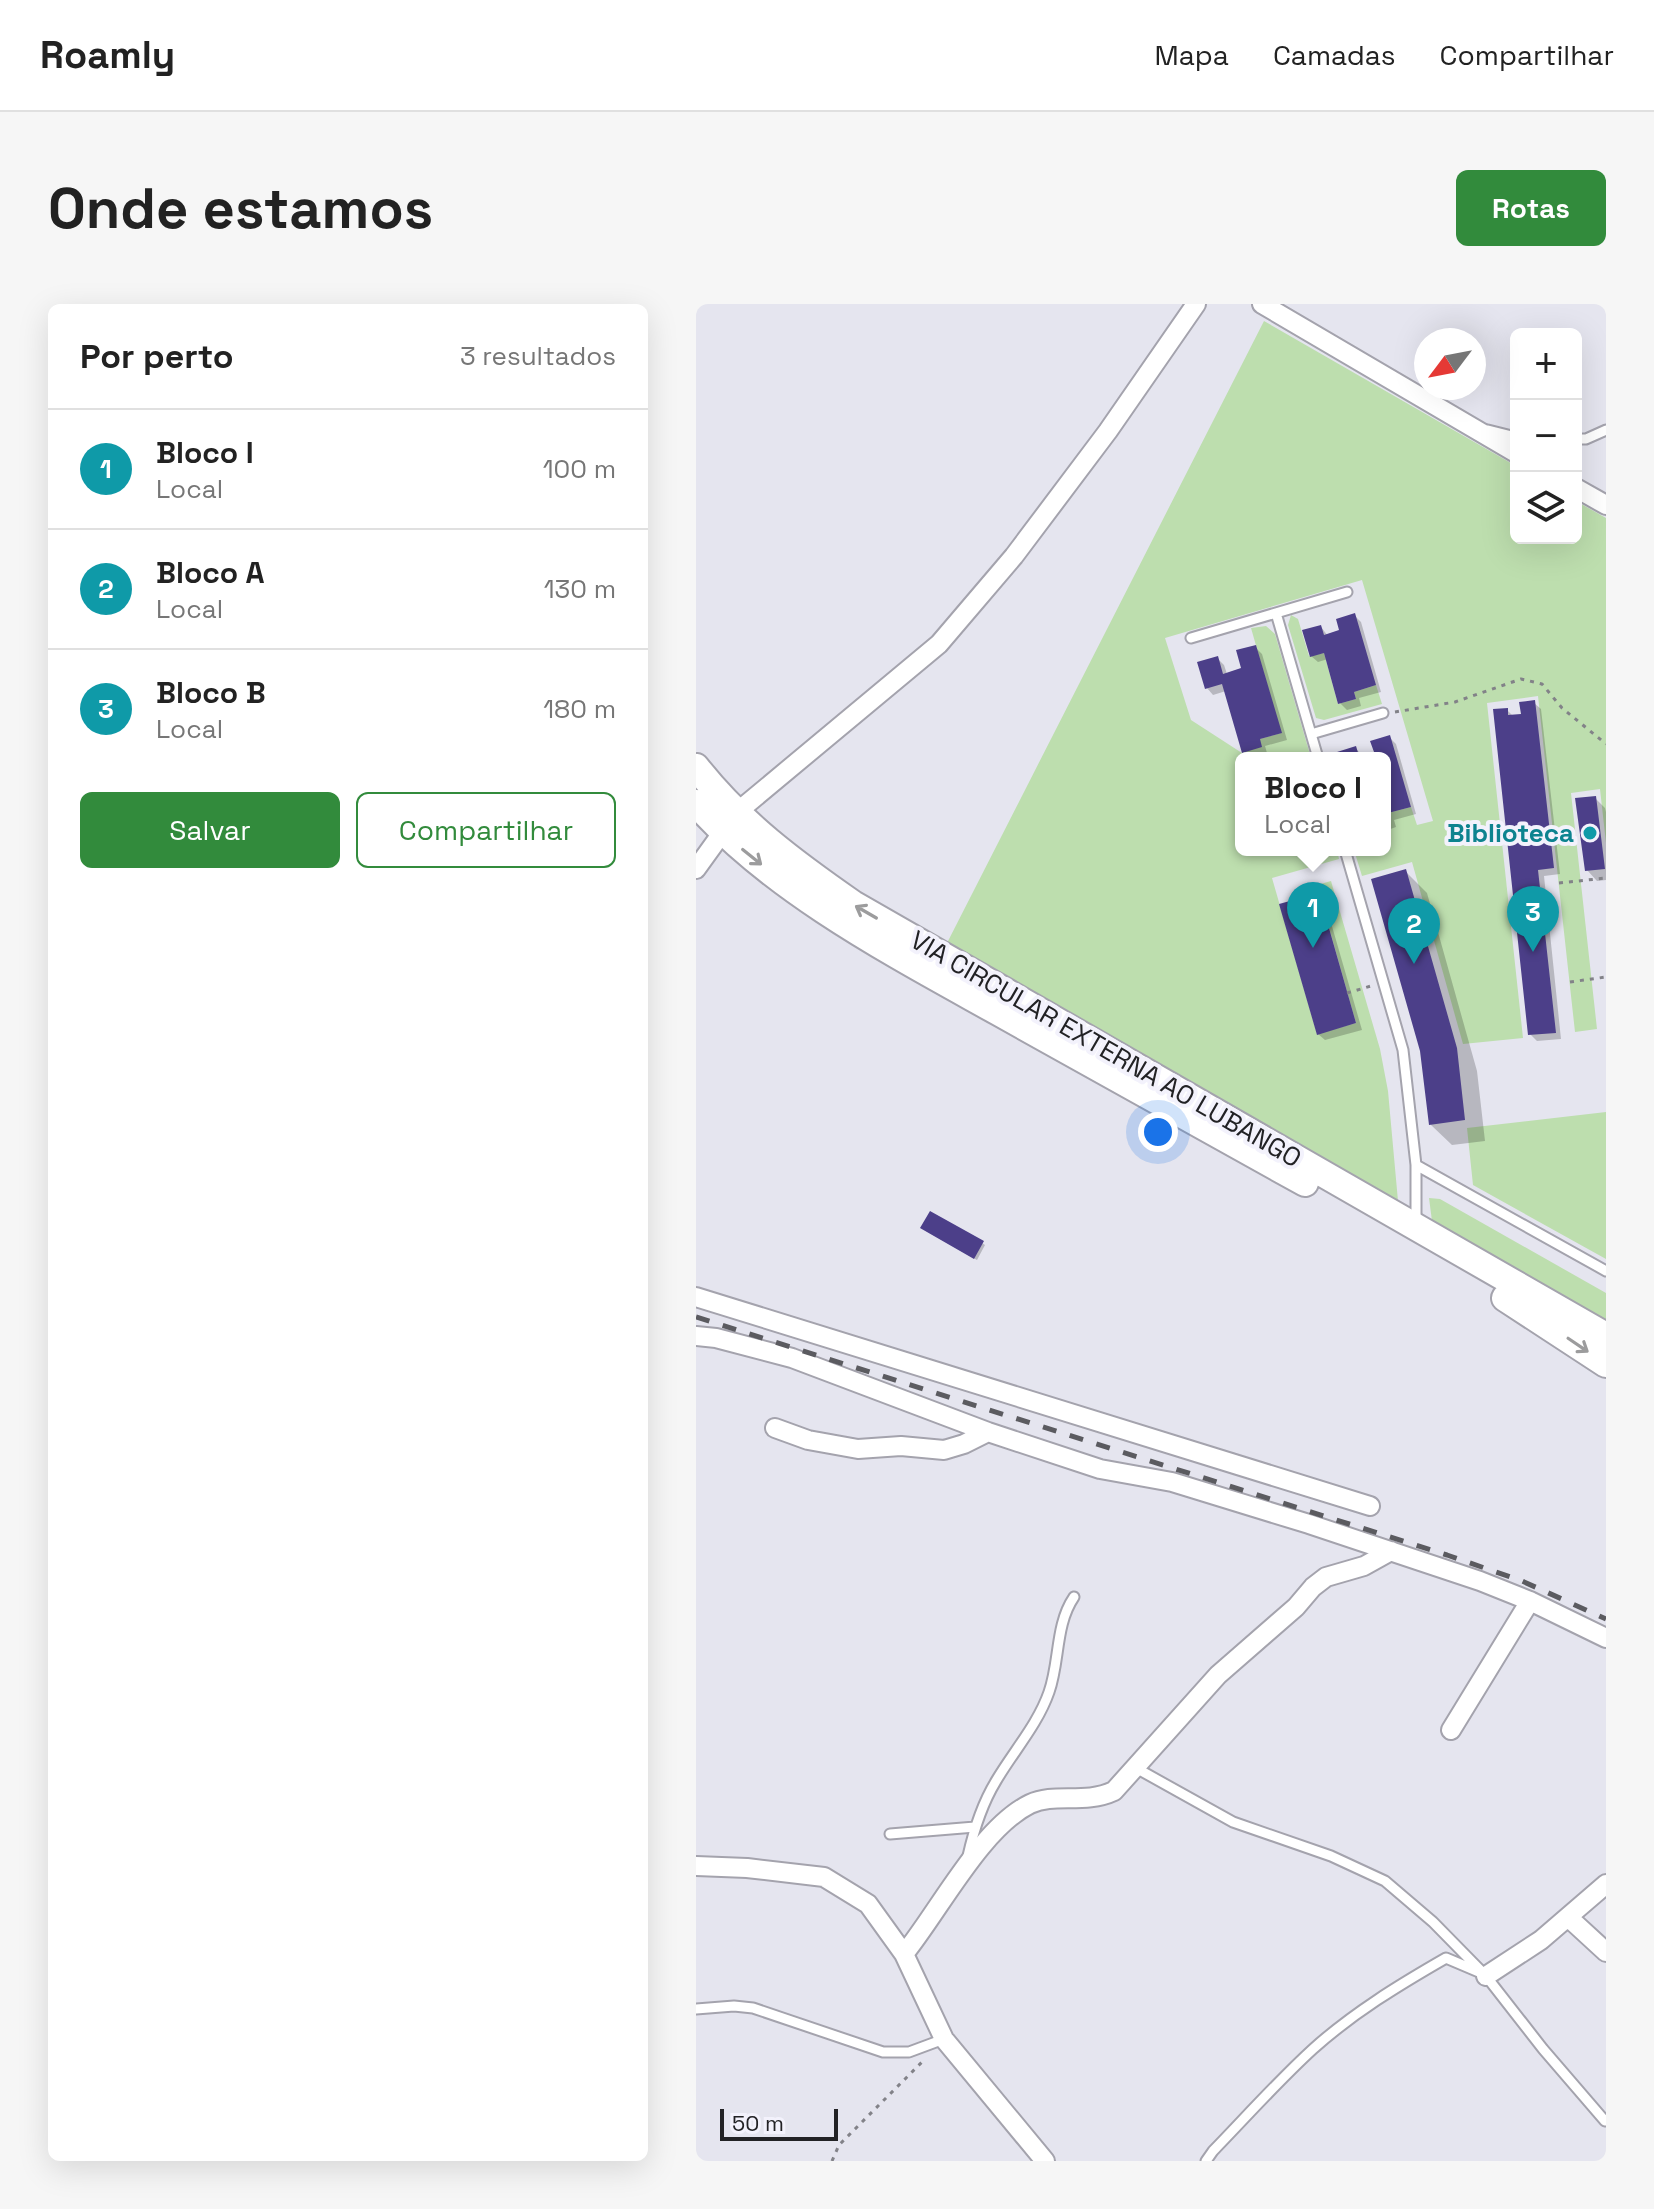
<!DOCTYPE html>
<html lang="pt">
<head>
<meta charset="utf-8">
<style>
  body { margin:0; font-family:"Space Grotesk",sans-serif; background:#f6f6f6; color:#222 }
  .controls { position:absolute; right:24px; top:24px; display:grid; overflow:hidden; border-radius:12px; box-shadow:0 8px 32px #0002 }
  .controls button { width:72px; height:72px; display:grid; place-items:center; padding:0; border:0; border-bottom:2px solid #e0e0e0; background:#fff; color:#222; font:40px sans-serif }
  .compass { position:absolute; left:718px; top:24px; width:72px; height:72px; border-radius:50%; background:#fff; box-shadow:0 8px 32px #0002; rotate:238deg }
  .scale { position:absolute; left:24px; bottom:20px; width:118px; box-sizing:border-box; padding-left:8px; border:4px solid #222225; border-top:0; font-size:22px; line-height:28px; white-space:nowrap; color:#222225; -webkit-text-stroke:6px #f3f2fc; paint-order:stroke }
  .you { position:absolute; left:462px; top:828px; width:28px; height:28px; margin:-20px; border:6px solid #fff; border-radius:50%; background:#1a73e8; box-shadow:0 0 0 12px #1a73e833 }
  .badge { display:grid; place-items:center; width:52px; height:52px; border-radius:50%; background:#328b3c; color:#fff; font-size:26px; font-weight:700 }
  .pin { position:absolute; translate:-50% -66px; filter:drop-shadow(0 2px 4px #0008) }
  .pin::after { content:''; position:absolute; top:42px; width:28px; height:24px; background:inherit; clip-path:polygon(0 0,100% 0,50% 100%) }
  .popup { position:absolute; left:539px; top:448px; width:156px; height:104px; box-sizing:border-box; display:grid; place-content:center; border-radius:12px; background:#fff; filter:drop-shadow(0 2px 6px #0005); font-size:26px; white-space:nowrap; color:#767676 }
  .popup b { font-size:30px; color:#222 }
  .popup::after { content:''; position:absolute; left:50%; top:100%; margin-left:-16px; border:16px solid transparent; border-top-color:#fff }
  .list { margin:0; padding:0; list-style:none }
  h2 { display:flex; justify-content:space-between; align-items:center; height:104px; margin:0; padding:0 32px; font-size:34px }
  h2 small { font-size:26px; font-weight:400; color:#767676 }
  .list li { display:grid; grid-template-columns:52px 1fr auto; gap:24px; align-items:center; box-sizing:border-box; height:120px; padding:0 32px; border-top:2px solid #e0e0e0 }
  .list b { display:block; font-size:30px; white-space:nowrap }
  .list p { margin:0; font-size:26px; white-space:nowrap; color:#767676 }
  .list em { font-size:26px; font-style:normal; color:#767676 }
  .actions { display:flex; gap:16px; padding:24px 32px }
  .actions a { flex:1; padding:18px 0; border:2px solid #328b3c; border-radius:12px; text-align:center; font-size:28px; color:#328b3c }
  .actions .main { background:#328b3c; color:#fff }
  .icon { flex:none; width:44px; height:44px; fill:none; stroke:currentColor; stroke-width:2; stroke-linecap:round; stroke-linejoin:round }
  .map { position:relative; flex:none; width:910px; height:1857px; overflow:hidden; border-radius:12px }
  header { display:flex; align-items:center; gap:48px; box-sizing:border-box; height:112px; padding:0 40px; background:#fff; border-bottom:2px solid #e0e0e0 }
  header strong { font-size:38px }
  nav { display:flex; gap:44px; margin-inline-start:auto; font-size:28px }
  .intro { display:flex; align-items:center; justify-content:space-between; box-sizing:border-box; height:192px; padding:0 48px }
  h1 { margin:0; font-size:56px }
  .button { padding:20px 36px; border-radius:12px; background:#328b3c; color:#fff; font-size:28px; font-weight:700 }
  main { display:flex; gap:48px; padding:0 48px }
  aside { flex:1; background:#fff; border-radius:12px; box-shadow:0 8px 32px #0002 }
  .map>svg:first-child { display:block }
</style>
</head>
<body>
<header>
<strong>Roamly</strong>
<nav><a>Mapa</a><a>Camadas</a><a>Compartilhar</a></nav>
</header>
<div class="intro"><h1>Onde estamos</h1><a class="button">Rotas</a></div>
<main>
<aside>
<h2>Por perto<small>3 resultados</small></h2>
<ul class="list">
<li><span class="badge" style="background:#0f9aa8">1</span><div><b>Bloco I</b><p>Local</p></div><em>100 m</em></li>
<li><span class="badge" style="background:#0f9aa8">2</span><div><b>Bloco A</b><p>Local</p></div><em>130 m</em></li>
<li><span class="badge" style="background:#0f9aa8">3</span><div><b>Bloco B</b><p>Local</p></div><em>180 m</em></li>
</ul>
<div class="actions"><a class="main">Salvar</a><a>Compartilhar</a></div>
</aside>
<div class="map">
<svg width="910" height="1857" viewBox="0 0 910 1857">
  <rect width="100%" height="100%" fill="#e5e5ef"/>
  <path fill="#bddeae" d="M 568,17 L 820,162 L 820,234 L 880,234 L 880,197 L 910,214 L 910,539 L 904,485 L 875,489 L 901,725 L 879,728 L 842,392 L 791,399 L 827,734 L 767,740 L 716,558 L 666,572 L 658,546 L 689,546 L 689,518 L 694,517 L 692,509 L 715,503 L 721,521 L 737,517 L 666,276 L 469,334 L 495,416 L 546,449 L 564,435 L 585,429 L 555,324 L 570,322 L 579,330 L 615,454 L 545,454 L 545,546 L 641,546 L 643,555 L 576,574 L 621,730 L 660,719 L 621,581 L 635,577 L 684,745 L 692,787 L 702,897 L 250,641 Z
    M 595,311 L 602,315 L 613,352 L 628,349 L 642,400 L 660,395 L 658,388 L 680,381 L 686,400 L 628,416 L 620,414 L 592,321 Z
    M 910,808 L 910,955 L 777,881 L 771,824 Z
    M 733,894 L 744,895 L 910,989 L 910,1016 L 736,917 Z"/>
  <path fill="#0003" d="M 659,312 L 665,318 L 685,388 L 663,394 L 665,402 L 651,406 L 644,399 L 632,355 L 622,358 L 615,352 L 625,323 L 632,332 L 646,328 Z
    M 559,343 L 566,350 L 591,436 L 569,442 L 571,449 L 554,454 L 548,448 L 530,387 L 517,391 L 511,384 L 521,354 L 528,361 L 531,370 L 547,366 Z
    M 838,399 L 845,405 L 864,570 L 848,572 L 865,735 L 841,737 L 834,730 L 811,406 L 818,413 L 827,412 Z
    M 693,433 L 700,440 L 720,510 L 698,516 L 700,523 L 689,527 L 689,454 L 644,454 L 659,444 L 666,451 L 680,449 Z
    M 899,494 L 909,504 L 910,508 L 910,576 L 901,577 L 891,566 Z
    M 710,568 L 731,589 L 781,767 L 789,837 L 756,841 L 735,821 Z
    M 622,591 L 629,598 L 666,726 L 629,736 L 622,730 Z
    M 230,927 L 286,939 L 289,941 L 281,956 Z"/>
  <path fill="#4c3f89" d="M 659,309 L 680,381 L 658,388 L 660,395 L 642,400 L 628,349 L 614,353 L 606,326 L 625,321 L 628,331 L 643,326 L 640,315 Z
    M 560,341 L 586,429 L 564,435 L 566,443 L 546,449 L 526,380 L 509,385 L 501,358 L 522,352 L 527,370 L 545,364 L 540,346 Z
    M 839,396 L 858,564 L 842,566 L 860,729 L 832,731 L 797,405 L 812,404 L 812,411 L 825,410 L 823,398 Z
    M 694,431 L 715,503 L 692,509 L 694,517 L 689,518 L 689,454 L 642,454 L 641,448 L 660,442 L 663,452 L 678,448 L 674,437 Z
    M 900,492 L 909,565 L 889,567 L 879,494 Z
    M 710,565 L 761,744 L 769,816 L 733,821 L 724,747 L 675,575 Z
    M 623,589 L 660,719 L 621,731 L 583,600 Z
    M 234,907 L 288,937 L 278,955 L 224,924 Z"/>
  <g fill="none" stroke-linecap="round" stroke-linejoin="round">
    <defs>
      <path id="service" d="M 792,126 L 820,133
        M 880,135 L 890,135 L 910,126
        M 580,309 L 615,430 L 687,409
        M 495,334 L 651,288
        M 615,430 L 622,454
        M 649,546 L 707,746 L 720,861 L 720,919
        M 720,861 L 910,967
        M 440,1464 L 537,1518 L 635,1552 L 689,1577 L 737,1618 L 790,1672 L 847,1745 L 909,1817
        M 194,1530 L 279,1523
        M 272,1552 C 278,1525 286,1500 300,1477 C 317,1448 342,1420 353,1388 C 364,1357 359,1321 378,1293
        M 0,1705 L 38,1702 L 57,1704 L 187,1748 L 213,1748 L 248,1735
        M 510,1857 L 517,1847 C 550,1813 582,1777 617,1745 C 657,1709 703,1681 750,1654 L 783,1668"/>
      <path id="minor" d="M 566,0 L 820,149
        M 880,184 L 910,201
        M 40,509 L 243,340 L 318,252 L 412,127 L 500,0
        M 0,565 L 26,529
        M 0,993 L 674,1202
        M 0,1032 L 20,1034 L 96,1054 L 292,1128 L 404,1165 L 476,1178 L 613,1220 L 784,1277 L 834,1297 L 910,1334
        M 79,1124 L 112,1136 L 162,1145 L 205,1142 L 248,1146 L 268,1140 L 292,1128
        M 755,1426 L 834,1297
        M 0,1562 L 51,1564 L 128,1573 L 172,1600 L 208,1650 L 248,1735 L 349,1857
        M 873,1614 L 910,1648
        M 208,1650 C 243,1607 285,1524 334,1500 C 359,1488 388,1501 418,1487 L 522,1371 L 600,1303 L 617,1283 L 630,1273 L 668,1262 L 695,1247
        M 790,1672 L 845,1636 L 910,1580"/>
      <path id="secondary" d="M 0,463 C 45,520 98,559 157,600 L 910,1032
        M 0,499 C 77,587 200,651 302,708 C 404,765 506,822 609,879
        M 809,994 L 910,1060"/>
    </defs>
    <use href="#service" stroke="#a4a3ad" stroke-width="13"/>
    <use href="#minor" stroke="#a4a3ad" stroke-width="22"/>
    <use href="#secondary" stroke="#a4a3ad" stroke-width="30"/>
    <path stroke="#828288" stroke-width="3" stroke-dasharray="4 6" stroke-linecap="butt" d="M 699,408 L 759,398 L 825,375 L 846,380 L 866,404 L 910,440
      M 863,579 L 910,574
      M 874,678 L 910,673
      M 651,689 L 675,682
      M 136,1857 L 143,1841 L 226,1758"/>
    <use href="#service" stroke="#fff" stroke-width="9"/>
    <use href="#minor" stroke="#fff" stroke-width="18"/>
    <use href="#secondary" stroke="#fff" stroke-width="26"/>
    <path stroke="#5b5b60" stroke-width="5" stroke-dasharray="14 14" stroke-linecap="butt" d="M 0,1013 L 751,1251 L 826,1277 L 910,1315"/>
  </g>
  <defs><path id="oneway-shaft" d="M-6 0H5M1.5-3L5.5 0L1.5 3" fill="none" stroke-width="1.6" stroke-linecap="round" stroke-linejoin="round" transform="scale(2)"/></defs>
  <g stroke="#9c9c9d">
    <use href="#oneway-shaft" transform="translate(56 553) rotate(39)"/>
    <use href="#oneway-shaft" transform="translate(170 608) rotate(-150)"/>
    <use href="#oneway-shaft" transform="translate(882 1041) rotate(34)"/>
  </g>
  <circle fill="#0f9aa8" stroke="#f3f2fc" stroke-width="3" cx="894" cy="529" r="8"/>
  <g text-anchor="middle" stroke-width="8" stroke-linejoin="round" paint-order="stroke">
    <g font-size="26" font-weight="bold" fill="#0d838f" stroke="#f3f2fc" text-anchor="end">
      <text x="878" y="538">Biblioteca</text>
    </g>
    <g font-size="26" fill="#222225" stroke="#f3f2fc">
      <text transform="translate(410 745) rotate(30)" y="9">VIA CIRCULAR EXTERNA AO LUBANGO</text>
    </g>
  </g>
</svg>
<div class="controls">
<button>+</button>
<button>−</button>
<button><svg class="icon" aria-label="layers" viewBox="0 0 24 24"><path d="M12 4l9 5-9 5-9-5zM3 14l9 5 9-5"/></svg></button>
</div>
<svg class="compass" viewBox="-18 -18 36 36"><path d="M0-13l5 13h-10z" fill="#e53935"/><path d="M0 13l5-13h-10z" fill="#767676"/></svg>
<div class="scale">50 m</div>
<div class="you"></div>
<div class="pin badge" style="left:617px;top:644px;background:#0f9aa8">1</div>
<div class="popup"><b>Bloco I</b>Local</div>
<div class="pin badge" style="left:718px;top:660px;background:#0f9aa8">2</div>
<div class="pin badge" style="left:837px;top:648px;background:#0f9aa8">3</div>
</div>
</main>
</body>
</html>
